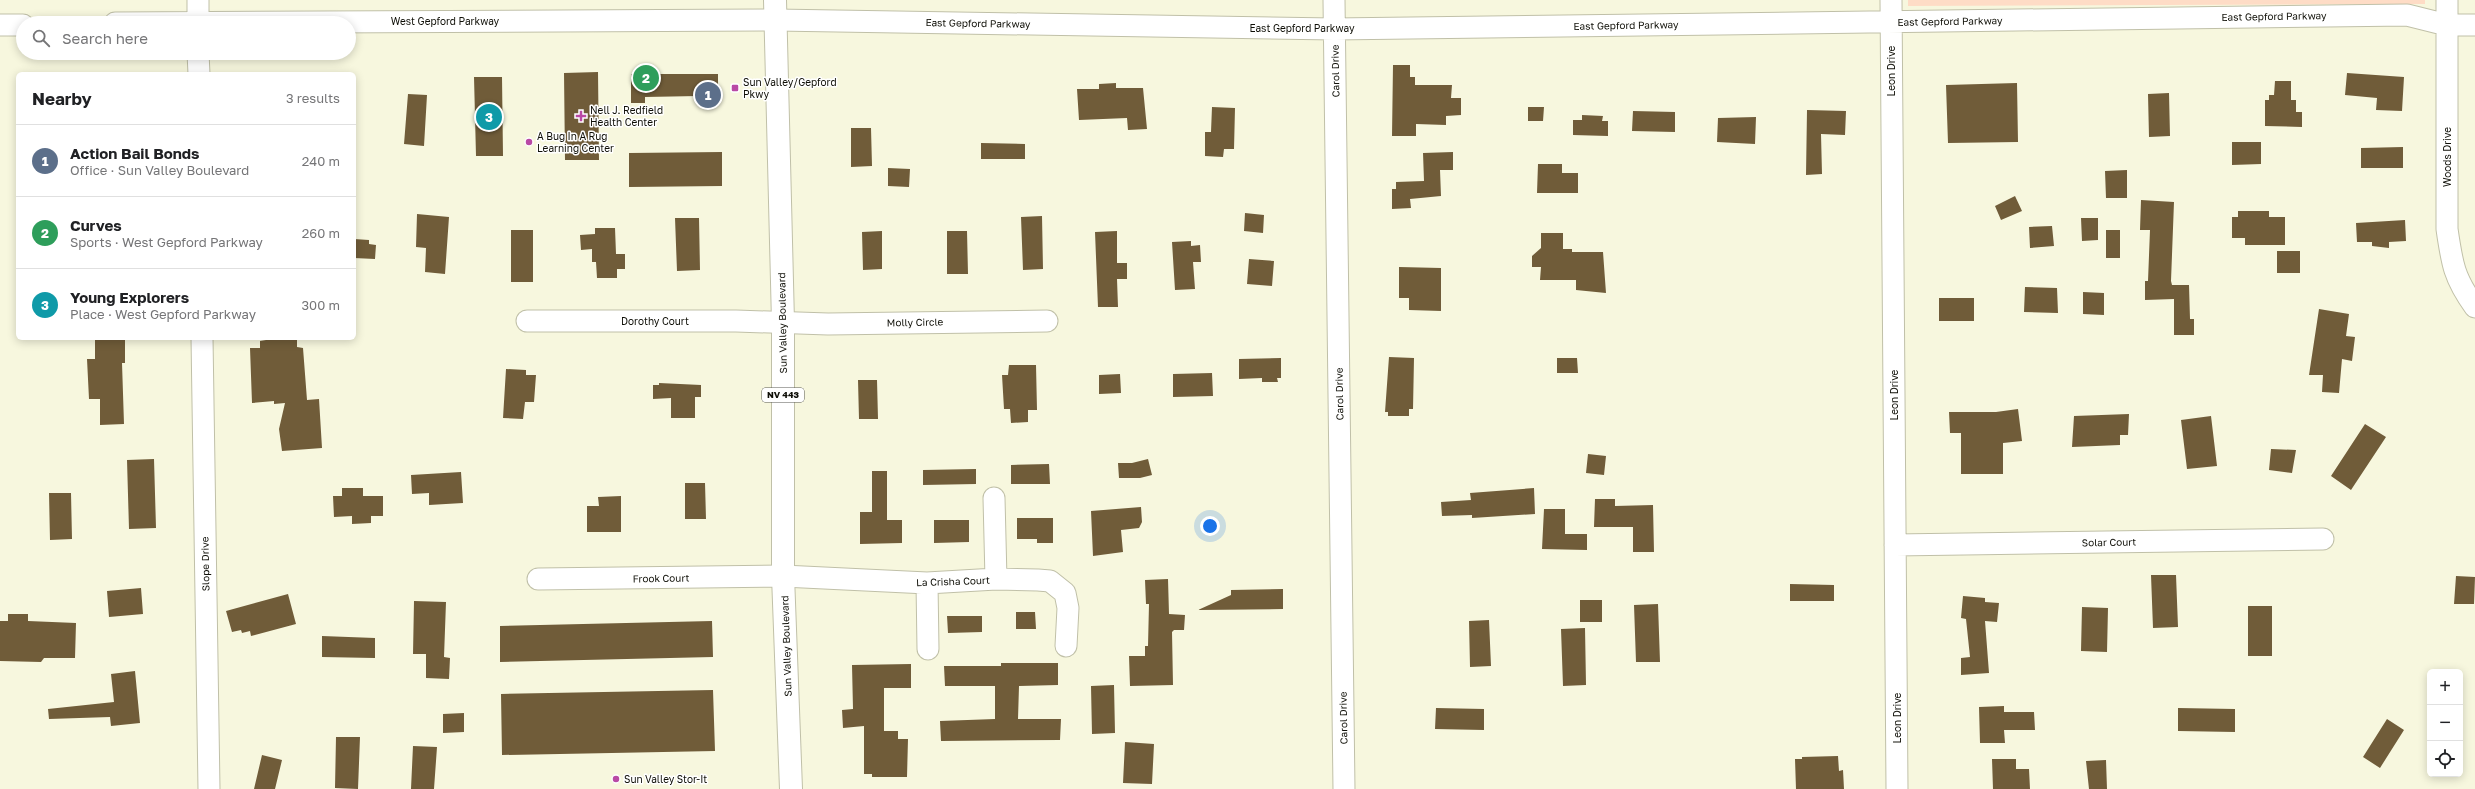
<!DOCTYPE html>
<html lang="en">
<head>
<meta charset="utf-8">
<style>
  body { margin:0; font-family:"Golos Text",sans-serif; background:#f2f2f2; color:#202124 }
  .controls { position:absolute; right:12px; bottom:12px; display:grid; overflow:hidden; border-radius:6px; box-shadow:0 2px 10px #0003 }
  .controls button { width:36px; height:36px; display:grid; place-items:center; padding:0; border:0; border-bottom:1px solid #e0e0e0; background:#fff; color:#202124; font:20px sans-serif }
  .you { position:absolute; left:1210px; top:526px; width:14px; height:14px; margin:-10px; border:3px solid #fff; border-radius:50%; background:#1a73e8; box-shadow:0 0 0 6px #1a73e833 }
  .badge { display:grid; place-items:center; width:26px; height:26px; border-radius:50%; background:#2563eb; color:#fff; font-size:13px; font-weight:700 }
  .pin { position:absolute; translate:-50% -50%; border:2px solid #fff; box-shadow:0 1px 4px #0006 }
  .list { margin:0; padding:0; list-style:none }
  h2 { display:flex; justify-content:space-between; align-items:center; height:52px; margin:0; padding:0 16px; font-size:17px }
  h2 small { font-size:13px; font-weight:400; color:#757577 }
  .list li { display:grid; grid-template-columns:26px 1fr auto; gap:12px; align-items:center; box-sizing:border-box; height:72px; padding:0 16px; border-top:1px solid #e0e0e0 }
  .list b { display:block; font-size:15px; white-space:nowrap }
  .list p { margin:0; font-size:13px; white-space:nowrap; color:#757577 }
  .list em { font-size:13px; font-style:normal; color:#757577 }
  .icon { flex:none; width:22px; height:22px; fill:none; stroke:currentColor; stroke-width:2; stroke-linecap:round; stroke-linejoin:round }
  .map { position:relative; flex:none; width:2475px; height:789px; overflow:hidden }
  .search { position:absolute; background:#fff; box-shadow:0 2px 10px #0003; left:16px; top:16px; width:340px; height:44px; display:flex; align-items:center; gap:10px; box-sizing:border-box; padding:0 14px; border-radius:22px; color:#757577; font-size:15px }
  .panel { position:absolute; background:#fff; box-shadow:0 2px 10px #0003; left:16px; top:72px; width:340px; height:268px; border-radius:6px }
  .map>svg:first-child { display:block }
</style>
</head>
<body>
<div class="map">
<svg width="2475" height="789" viewBox="0 0 2475 789">
  <rect width="100%" height="100%" fill="#f7f7de"/>
  <path fill="#fedcc6" d="M 1908,0 L 2425,0 L 2425,4 L 1908,6 Z"/>
  <path fill="#705c39" d="M 1393,65 L 1410,65 L 1410,77 L 1415,77 L 1415,85 L 1452,85 L 1451,98 L 1461,98 L 1461,115 L 1446,116 L 1446,125 L 1416,124 L 1416,136 L 1392,136 Z
    M 598,72 L 599,160 L 565,160 L 564,73 Z
    M 2347,73 L 2404,77 L 2402,111 L 2376,110 L 2377,98 L 2345,95 Z
    M 631,74 L 718,74 L 718,105 L 699,106 L 698,96 L 645,97 L 645,103 L 631,103 Z
    M 474,77 L 502,77 L 503,156 L 476,156 Z
    M 2275,81 L 2291,81 L 2291,100 L 2296,100 L 2296,112 L 2302,112 L 2302,127 L 2265,126 L 2265,100 L 2269,100 L 2269,95 L 2274,95 Z
    M 1116,83 L 1116,88 L 1143,88 L 1147,129 L 1128,130 L 1127,118 L 1079,120 L 1077,89 L 1099,89 L 1099,84 Z
    M 2017,83 L 2018,142 L 1948,143 L 1946,85 Z
    M 2169,93 L 2170,136 L 2149,137 L 2148,94 Z
    M 408,94 L 427,95 L 424,146 L 404,144 Z
    M 1212,107 L 1235,108 L 1234,149 L 1224,149 L 1223,157 L 1205,156 L 1205,132 L 1211,132 Z
    M 1528,107 L 1544,107 L 1543,121 L 1528,121 Z
    M 1807,110 L 1846,111 L 1845,135 L 1821,134 L 1822,174 L 1806,175 Z
    M 1633,111 L 1675,112 L 1675,132 L 1632,131 Z
    M 1582,115 L 1603,116 L 1602,121 L 1608,121 L 1608,136 L 1573,135 L 1573,120 L 1582,120 Z
    M 1756,117 L 1755,144 L 1717,142 L 1718,118 Z
    M 851,128 L 871,128 L 872,166 L 851,167 Z
    M 2232,142 L 2261,142 L 2261,164 L 2232,165 Z
    M 981,143 L 1025,144 L 1025,159 L 981,159 Z
    M 2403,147 L 2403,168 L 2361,168 L 2361,148 Z
    M 722,152 L 722,186 L 629,187 L 629,153 Z
    M 1453,152 L 1453,170 L 1440,170 L 1441,196 L 1410,199 L 1411,208 L 1392,209 L 1392,189 L 1396,189 L 1396,182 L 1424,181 L 1423,153 Z
    M 1538,164 L 1562,164 L 1562,173 L 1578,173 L 1578,193 L 1537,193 Z
    M 888,168 L 910,169 L 909,187 L 888,186 Z
    M 2127,170 L 2127,198 L 2106,198 L 2105,171 Z
    M 2015,196 L 2022,211 L 2001,220 L 1995,206 Z
    M 2141,200 L 2174,202 L 2171,281 L 2172,285 L 2189,285 L 2190,319 L 2194,319 L 2194,335 L 2174,335 L 2174,299 L 2145,300 L 2145,281 L 2148,281 L 2150,230 L 2140,230 Z
    M 2238,211 L 2269,211 L 2269,217 L 2285,217 L 2285,245 L 2245,245 L 2245,238 L 2232,238 L 2232,217 L 2238,217 Z
    M 1245,213 L 1264,215 L 1263,233 L 1244,231 Z
    M 417,214 L 449,217 L 445,274 L 425,272 L 426,248 L 416,247 Z
    M 1042,216 L 1043,269 L 1023,270 L 1021,217 Z
    M 675,218 L 699,218 L 700,270 L 677,271 Z
    M 2081,218 L 2098,218 L 2098,240 L 2082,241 Z
    M 2405,220 L 2406,241 L 2389,242 L 2389,248 L 2372,246 L 2372,242 L 2357,242 L 2356,223 Z
    M 2052,226 L 2054,246 L 2030,248 L 2029,227 Z
    M 595,228 L 615,228 L 616,254 L 625,254 L 625,269 L 617,269 L 617,278 L 597,278 L 596,262 L 592,262 L 592,249 L 581,250 L 580,235 L 595,234 Z
    M 511,230 L 533,230 L 533,282 L 511,282 Z
    M 2106,230 L 2120,230 L 2120,258 L 2106,258 Z
    M 882,231 L 882,269 L 863,270 L 862,232 Z
    M 947,231 L 967,231 L 968,274 L 947,274 Z
    M 1117,231 L 1117,263 L 1127,263 L 1127,279 L 1117,279 L 1118,307 L 1098,307 L 1095,232 Z
    M 1541,233 L 1563,233 L 1563,249 L 1572,249 L 1572,252 L 1603,252 L 1606,293 L 1576,290 L 1576,280 L 1540,280 L 1541,267 L 1532,267 L 1532,256 L 1541,248 Z
    M 354,239 L 369,240 L 369,244 L 376,245 L 375,259 L 354,258 Z
    M 1191,241 L 1191,246 L 1200,245 L 1201,262 L 1193,262 L 1195,289 L 1175,290 L 1172,242 Z
    M 2277,251 L 2300,251 L 2300,273 L 2277,273 Z
    M 1249,259 L 1274,261 L 1272,286 L 1247,284 Z
    M 1399,267 L 1441,268 L 1441,311 L 1409,310 L 1409,298 L 1399,298 Z
    M 2025,287 L 2057,288 L 2058,313 L 2024,312 Z
    M 2083,292 L 2104,293 L 2104,315 L 2083,314 Z
    M 1939,298 L 1974,298 L 1974,321 L 1939,321 Z
    M 2319,309 L 2349,314 L 2346,336 L 2355,337 L 2352,361 L 2342,359 L 2339,393 L 2322,392 L 2323,375 L 2309,375 Z
    M 95,338 L 125,338 L 125,363 L 122,363 L 124,424 L 100,425 L 100,399 L 89,399 L 87,359 L 95,359 Z
    M 272,339 L 297,339 L 297,347 L 303,348 L 307,400 L 319,399 L 322,448 L 282,451 L 279,429 L 285,403 L 274,404 L 274,401 L 252,403 L 250,348 L 260,348 L 260,341 Z
    M 1389,357 L 1414,358 L 1413,409 L 1409,409 L 1409,416 L 1388,416 L 1388,412 L 1385,412 Z
    M 1281,358 L 1281,378 L 1277,378 L 1278,382 L 1262,382 L 1262,378 L 1239,379 L 1239,359 Z
    M 1557,358 L 1577,358 L 1578,373 L 1557,373 Z
    M 1009,365 L 1036,365 L 1037,410 L 1028,410 L 1028,422 L 1011,423 L 1010,409 L 1004,409 L 1002,375 L 1008,375 Z
    M 506,369 L 526,370 L 526,375 L 536,375 L 534,402 L 525,402 L 523,419 L 503,418 Z
    M 1212,373 L 1213,396 L 1173,397 L 1173,374 Z
    M 1120,374 L 1121,393 L 1099,394 L 1099,375 Z
    M 858,380 L 877,380 L 878,419 L 859,419 Z
    M 659,383 L 701,385 L 701,397 L 695,397 L 695,418 L 671,418 L 671,398 L 653,399 L 653,385 L 659,385 Z
    M 2018,409 L 2022,441 L 2003,443 L 2003,474 L 1961,474 L 1961,433 L 1950,433 L 1949,412 L 1996,412 Z
    M 2129,414 L 2128,435 L 2120,435 L 2120,445 L 2072,447 L 2074,416 Z
    M 2211,416 L 2217,466 L 2187,469 L 2181,420 Z
    M 2365,424 L 2386,437 L 2351,490 L 2331,476 Z
    M 2271,449 L 2296,450 L 2292,473 L 2269,470 Z
    M 1588,454 L 1606,456 L 1604,475 L 1586,473 Z
    M 154,459 L 156,528 L 129,529 L 127,460 Z
    M 1148,459 L 1152,475 L 1140,478 L 1119,478 L 1118,463 L 1132,463 Z
    M 1049,464 L 1050,484 L 1011,484 L 1011,465 Z
    M 976,469 L 976,484 L 923,485 L 923,470 Z
    M 872,471 L 887,471 L 887,520 L 902,520 L 902,543 L 860,544 L 860,512 L 872,512 Z
    M 461,472 L 463,503 L 429,505 L 429,493 L 412,494 L 411,475 Z
    M 685,483 L 705,483 L 706,519 L 685,519 Z
    M 342,488 L 363,488 L 363,496 L 383,496 L 383,516 L 371,516 L 371,523 L 352,524 L 352,516 L 334,517 L 333,496 L 342,496 Z
    M 1534,488 L 1535,514 L 1472,518 L 1472,515 L 1442,516 L 1441,502 L 1471,500 L 1470,493 Z
    M 49,493 L 71,493 L 72,539 L 50,540 Z
    M 621,496 L 621,532 L 587,532 L 587,506 L 599,506 L 598,497 Z
    M 1595,499 L 1615,499 L 1615,506 L 1653,505 L 1654,552 L 1633,552 L 1633,527 L 1594,527 Z
    M 1141,507 L 1142,522 L 1139,528 L 1121,530 L 1123,552 L 1093,556 L 1091,511 Z
    M 1544,509 L 1565,509 L 1565,534 L 1587,534 L 1587,550 L 1542,549 Z
    M 1017,518 L 1053,518 L 1053,543 L 1037,543 L 1037,539 L 1017,539 Z
    M 934,520 L 969,520 L 969,542 L 934,543 Z
    M 2151,575 L 2176,575 L 2178,627 L 2153,628 Z
    M 2456,576 L 2475,577 L 2474,604 L 2454,604 Z
    M 1168,579 L 1169,614 L 1185,615 L 1184,630 L 1174,630 L 1172,632 L 1173,685 L 1130,686 L 1129,656 L 1145,656 L 1145,646 L 1148,646 L 1149,604 L 1146,604 L 1145,580 Z
    M 1790,584 L 1834,585 L 1834,601 L 1790,601 Z
    M 141,588 L 143,614 L 109,617 L 107,591 Z
    M 1283,589 L 1283,609 L 1198,610 L 1231,595 L 1231,590 Z
    M 288,594 L 296,624 L 251,636 L 250,631 L 242,633 L 241,630 L 232,632 L 226,611 Z
    M 1963,596 L 1985,598 L 1985,602 L 1999,603 L 1997,622 L 1985,621 L 1989,673 L 1961,675 L 1961,658 L 1970,657 L 1966,619 L 1961,618 Z
    M 1580,600 L 1602,600 L 1602,622 L 1580,622 Z
    M 414,601 L 446,602 L 444,657 L 450,658 L 449,679 L 426,678 L 426,654 L 413,654 Z
    M 1658,604 L 1660,662 L 1636,662 L 1634,605 Z
    M 2248,606 L 2272,606 L 2272,656 L 2248,656 Z
    M 2082,607 L 2108,608 L 2107,652 L 2081,651 Z
    M 1016,612 L 1035,612 L 1036,629 L 1016,629 Z
    M 8,614 L 28,614 L 28,621 L 76,623 L 75,658 L 44,658 L 41,662 L 0,661 L 0,621 L 8,621 Z
    M 947,616 L 982,616 L 982,632 L 948,633 Z
    M 1489,620 L 1491,666 L 1470,667 L 1469,621 Z
    M 712,621 L 713,657 L 500,662 L 500,626 Z
    M 1585,628 L 1586,685 L 1563,686 L 1561,629 Z
    M 322,636 L 375,638 L 375,658 L 322,657 Z
    M 1001,663 L 1058,663 L 1058,685 L 1019,686 L 1018,719 L 1061,719 L 1060,740 L 941,741 L 940,721 L 995,719 L 995,686 L 945,686 L 944,666 L 1001,666 Z
    M 911,664 L 911,688 L 884,688 L 884,731 L 898,731 L 898,739 L 908,739 L 907,777 L 872,777 L 872,774 L 864,774 L 864,726 L 843,728 L 842,710 L 853,709 L 852,665 Z
    M 135,671 L 140,723 L 111,726 L 110,717 L 49,719 L 48,709 L 114,702 L 111,674 Z
    M 1114,685 L 1115,733 L 1092,734 L 1091,686 Z
    M 713,690 L 715,751 L 502,755 L 501,694 Z
    M 2004,706 L 2004,712 L 2034,712 L 2035,730 L 2004,730 L 2005,743 L 1980,743 L 1979,707 Z
    M 1436,708 L 1484,709 L 1484,730 L 1435,729 Z
    M 2178,708 L 2235,709 L 2235,732 L 2178,731 Z
    M 464,713 L 464,732 L 443,733 L 443,714 Z
    M 2387,719 L 2404,730 L 2380,768 L 2363,757 Z
    M 336,737 L 360,737 L 358,789 L 335,788 Z
    M 1125,742 L 1154,744 L 1152,784 L 1123,783 Z
    M 413,746 L 437,747 L 434,789 L 411,789 Z
    M 262,755 L 282,760 L 275,789 L 254,789 Z
    M 1838,756 L 1839,771 L 1843,770 L 1844,789 L 1796,789 L 1795,759 L 1802,759 L 1802,757 Z
    M 1992,759 L 2016,759 L 2016,769 L 2029,769 L 2030,789 L 1993,789 Z
    M 2106,760 L 2107,789 L 2089,789 L 2086,761 Z"/>
  <g fill="none" stroke-linecap="round" stroke-linejoin="round">
    <defs>
      <path id="minor" d="M 198,0 L 198,23
        M 1334,0 L 1344,789
        M 1891,0 L 1897,789
        M 2447,0 L 2447,229 C 2452,264 2454,278 2475,307
        M 115,23 L 776,20 L 1334,29 L 2407,15 L 2447,25 L 2475,25
        M 0,25 L 23,25
        M 198,53 L 199,74
        M 527,321 L 736,321 L 828,324 L 1047,321
        M 202,338 L 209,789
        M 994,498 L 996,579
        M 1895,545 L 2323,539
        M 538,579 L 783,576 L 927,583 L 996,579 L 1038,580 L 1050,581 L 1065,593 L 1068,608 L 1066,646
        M 927,583 L 928,649"/>
      <path id="major" d="M 775,0 L 783,322 L 783,576 L 791,789"/>
    </defs>
    <use href="#minor" stroke="#c0c0a8" stroke-width="23"/>
    <use href="#major" stroke="#c0c0a8" stroke-width="24"/>
    <use href="#minor" stroke="#fff" stroke-width="21"/>
    <use href="#major" stroke="#fff" stroke-width="22"/>
  </g>
  <g fill="#b949a5" stroke="#fff" stroke-width="1.5">
    <rect x="731" y="84" width="8" height="8" rx="2"/>
    <path d="M579 110h4v4h4v4h-4v4h-4v-4h-4v-4h4z"/>
    <circle cx="529" cy="142" r="4"/>
    <circle cx="616" cy="779" r="4"/>
  </g>
  <g text-anchor="middle" stroke-width="3" stroke-linejoin="round" paint-order="stroke">
    <rect fill="#fff" stroke="#575751" stroke-width="1" x="762" y="388" width="42" height="14" rx="3"/>
    <g font-size="9" font-weight="bold" fill="#0f0f07">
      <text x="783" y="398">NV 443</text>
    </g>
    <g font-size="10" fill="#0f0f07" stroke="#fff">
      <text transform="translate(2274 16) rotate(-1)" y="4">East Gepford Parkway</text>
      <text x="445" y="25">West Gepford Parkway</text>
      <text transform="translate(1950 21) rotate(-1)" y="4">East Gepford Parkway</text>
      <text transform="translate(978 23) rotate(1)" y="4">East Gepford Parkway</text>
      <text transform="translate(1626 25) rotate(-1)" y="4">East Gepford Parkway</text>
      <text x="1302" y="32">East Gepford Parkway</text>
      <text transform="translate(1335 71) rotate(-91)" y="4">Carol Drive</text>
      <text transform="translate(1891 71) rotate(-90)" y="4">Leon Drive</text>
      <text transform="translate(2447 157) rotate(-90)" y="4">Woods Drive</text>
      <text x="655" y="325">Dorothy Court</text>
      <text transform="translate(915 322) rotate(-1)" y="4">Molly Circle</text>
      <text transform="translate(782 323) rotate(-91)" y="4">Sun Valley Boulevard</text>
      <text transform="translate(1339 394) rotate(-91)" y="4">Carol Drive</text>
      <text transform="translate(1894 395) rotate(-90)" y="4">Leon Drive</text>
      <text transform="translate(2109 542) rotate(-1)" y="4">Solar Court</text>
      <text transform="translate(205 564) rotate(-91)" y="4">Slope Drive</text>
      <text transform="translate(661 578) rotate(-1)" y="4">Frook Court</text>
      <text transform="translate(953 581) rotate(-2)" y="4">La Crisha Court</text>
      <text transform="translate(786 646) rotate(-92)" y="4">Sun Valley Boulevard</text>
      <text transform="translate(1343 718) rotate(-91)" y="4">Carol Drive</text>
      <text transform="translate(1897 718) rotate(-90)" y="4">Leon Drive</text>
    </g>
    <g font-size="10" fill="#0f0f07" stroke="#fff" text-anchor="start">
      <text x="743" y="86">Sun Valley/Gepford<tspan x="743" dy="12">Pkwy</tspan></text>
      <text x="590" y="114">Nell J. Redfield<tspan x="590" dy="12">Health Center</tspan></text>
      <text x="537" y="140">A Bug In A Rug<tspan x="537" dy="12">Learning Center</tspan></text>
      <text x="624" y="783">Sun Valley Stor-It</text>
    </g>
  </g>
</svg>
<div class="controls">
<button>+</button>
<button>−</button>
<button><svg class="icon" aria-label="locate" viewBox="0 0 24 24"><circle cx="12" cy="12" r="6"/><path d="M12 2v4M12 18v4M2 12h4M18 12h4"/></svg></button>
</div>
<div class="you"></div>
<div class="pin badge" style="left:708px;top:95px;background:#5c6f8a">1</div>
<div class="pin badge" style="left:646px;top:78px;background:#2e9e5b">2</div>
<div class="pin badge" style="left:489px;top:117px;background:#0f9aa8">3</div>
<div class="search"><svg class="icon" aria-label="search" viewBox="0 0 24 24"><circle cx="10" cy="10" r="6"/><path d="M15 15l6 6"/></svg>Search here</div>
<section class="panel">
<h2>Nearby<small>3 results</small></h2>
<ul class="list">
<li><span class="badge" style="background:#5c6f8a">1</span><div><b>Action Bail Bonds</b><p>Office · Sun Valley Boulevard</p></div><em>240 m</em></li>
<li><span class="badge" style="background:#2e9e5b">2</span><div><b>Curves</b><p>Sports · West Gepford Parkway</p></div><em>260 m</em></li>
<li><span class="badge" style="background:#0f9aa8">3</span><div><b>Young Explorers</b><p>Place · West Gepford Parkway</p></div><em>300 m</em></li>
</ul>
</section>
</div>
</body>
</html>
